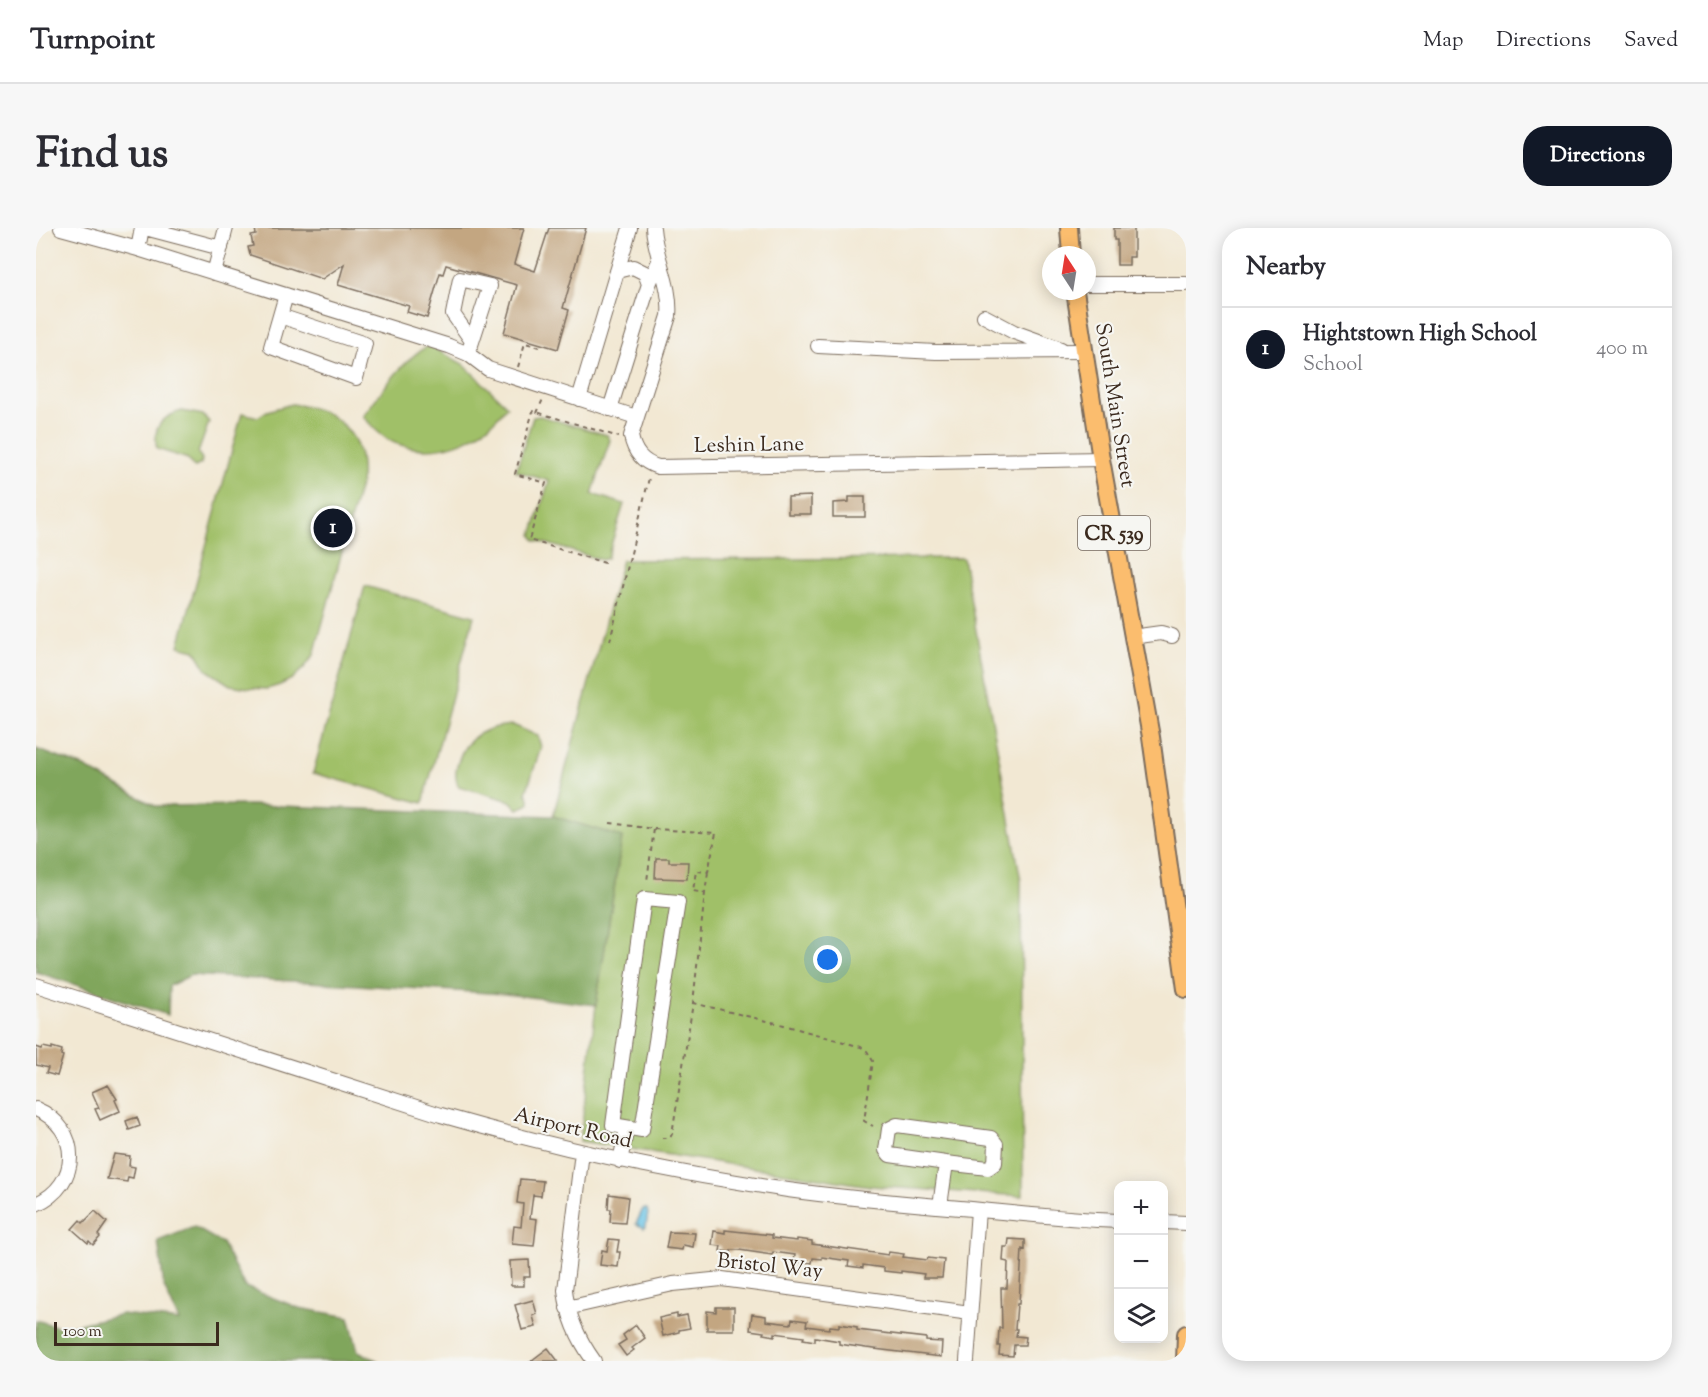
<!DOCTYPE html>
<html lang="en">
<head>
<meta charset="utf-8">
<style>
  body { margin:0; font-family:"Sorts Mill Goudy",serif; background:#f7f7f7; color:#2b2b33 }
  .controls { position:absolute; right:18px; bottom:18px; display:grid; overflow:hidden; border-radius:12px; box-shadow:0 3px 15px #0003 }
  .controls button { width:54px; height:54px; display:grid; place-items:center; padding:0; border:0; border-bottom:2px solid #e1e1e2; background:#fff; color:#2b2b33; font:30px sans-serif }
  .compass { position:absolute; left:1006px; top:18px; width:54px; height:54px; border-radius:50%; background:#fff; box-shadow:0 3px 15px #0003; rotate:348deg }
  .scale { position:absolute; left:18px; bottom:15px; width:165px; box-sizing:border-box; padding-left:6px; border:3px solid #3b2a1e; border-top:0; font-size:16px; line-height:21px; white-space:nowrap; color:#3b2a1e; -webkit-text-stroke:4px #f6f6f2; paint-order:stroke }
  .you { position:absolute; left:792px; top:732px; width:21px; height:21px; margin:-15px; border:4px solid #fff; border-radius:50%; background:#1a73e8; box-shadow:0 0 0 9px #1a73e833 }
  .badge { display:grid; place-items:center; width:39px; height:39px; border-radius:50%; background:#111827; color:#fff; font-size:20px; font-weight:700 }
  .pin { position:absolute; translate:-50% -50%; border:3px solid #fff; box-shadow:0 2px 6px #0006 }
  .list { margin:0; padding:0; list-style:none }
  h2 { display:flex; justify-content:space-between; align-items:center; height:78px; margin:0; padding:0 24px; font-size:26px }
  h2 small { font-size:20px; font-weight:400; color:#7c7c81 }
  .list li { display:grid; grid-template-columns:39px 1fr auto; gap:18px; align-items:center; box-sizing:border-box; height:84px; padding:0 24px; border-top:2px solid #e1e1e2 }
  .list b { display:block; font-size:22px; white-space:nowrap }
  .list p { margin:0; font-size:20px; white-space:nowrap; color:#7c7c81 }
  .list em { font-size:20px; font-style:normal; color:#7c7c81 }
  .icon { flex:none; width:33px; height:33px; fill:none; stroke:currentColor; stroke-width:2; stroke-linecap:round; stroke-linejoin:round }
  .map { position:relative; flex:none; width:1150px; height:1133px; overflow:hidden; border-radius:24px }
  header { display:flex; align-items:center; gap:36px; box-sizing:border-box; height:84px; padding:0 30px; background:#fff; border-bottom:2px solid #e1e1e2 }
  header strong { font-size:28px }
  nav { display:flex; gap:33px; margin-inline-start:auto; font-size:21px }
  .intro { display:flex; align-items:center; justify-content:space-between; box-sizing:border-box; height:144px; padding:0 36px }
  h1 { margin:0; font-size:42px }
  .button { padding:15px 27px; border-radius:24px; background:#111827; color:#fff; font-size:21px; font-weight:700 }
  main { display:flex; gap:36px; padding:0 36px }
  aside { flex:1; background:#fff; border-radius:24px; box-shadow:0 3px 15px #0003 }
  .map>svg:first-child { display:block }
</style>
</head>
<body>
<header>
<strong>Turnpoint</strong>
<nav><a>Map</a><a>Directions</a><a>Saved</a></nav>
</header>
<div class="intro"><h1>Find us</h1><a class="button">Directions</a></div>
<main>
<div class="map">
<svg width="1150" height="1133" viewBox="0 0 1150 1133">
  <rect width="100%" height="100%" fill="#f6f6f2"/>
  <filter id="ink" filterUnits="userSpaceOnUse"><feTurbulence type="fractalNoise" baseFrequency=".0167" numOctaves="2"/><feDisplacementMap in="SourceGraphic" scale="12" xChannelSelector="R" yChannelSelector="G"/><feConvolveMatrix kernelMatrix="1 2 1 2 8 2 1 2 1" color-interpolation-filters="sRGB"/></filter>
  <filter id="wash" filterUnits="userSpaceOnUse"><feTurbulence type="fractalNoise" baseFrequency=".008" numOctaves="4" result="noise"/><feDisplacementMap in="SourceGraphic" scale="24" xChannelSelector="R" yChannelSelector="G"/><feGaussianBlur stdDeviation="1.35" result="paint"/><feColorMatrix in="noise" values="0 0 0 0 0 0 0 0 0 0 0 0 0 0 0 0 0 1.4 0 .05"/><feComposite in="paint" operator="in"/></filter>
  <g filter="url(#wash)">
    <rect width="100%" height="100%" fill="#f2e8d3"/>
    <path fill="#a0c068" stroke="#6e7543" stroke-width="1.5" d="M 394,118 L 427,136 L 471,178 C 445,213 402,231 359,215 C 346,210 336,198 327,188 C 340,171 374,122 394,118 Z
      M 256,176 C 300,181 329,205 325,253 L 278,427 L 268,440 L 256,451 L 244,457 L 231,461 L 213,460 L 194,457 L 171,442 L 159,422 L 143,418 L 206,185 L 222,189 L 231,183 Z
      M 146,183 L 167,187 L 173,194 L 162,225 L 166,231 L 165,236 L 159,239 L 155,236 L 152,231 L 121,221 C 116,200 126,188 146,183 Z
      M 504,188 L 571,207 L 574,212 L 556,266 L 588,276 L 571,330 L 566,332 L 499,312 L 496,307 L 513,253 L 480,243 L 497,189 Z
      M 927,330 L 985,653 L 987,968 L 834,958 L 544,913 L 560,777 L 586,610 L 517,588 L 586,332 Z
      M 329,358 L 438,388 L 387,575 L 277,545 Z
      M 477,497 L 502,508 L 505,519 L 490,565 L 493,570 L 493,576 L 482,581 L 474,573 L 422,558 C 419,549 419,545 422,535 C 429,508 452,498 477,497 Z"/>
    <path fill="#80a65c" stroke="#5e683d" stroke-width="1.5" d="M 0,521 L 48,539 L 119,578 L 216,577 L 517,588 L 586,609 L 560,777 L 469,766 L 155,747 L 133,758 L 132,787 L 0,744 Z
      M 158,999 L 186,1015 L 209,1059 L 263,1080 L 313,1089 L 322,1123 L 342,1133 L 0,1133 L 0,1092 L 26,1100 L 86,1086 L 143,1093 L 128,1059 L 122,1013 Z"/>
    <path fill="#69c4e7" stroke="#527782" stroke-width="1.5" d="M 607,981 L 611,981 L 612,985 L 610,998 L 608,1000 L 600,996 Z"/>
    <g id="blocks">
      <path fill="#c3a681" d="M 219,0 L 488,0 L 478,36 L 499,43 L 513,0 L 550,0 L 527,80 L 533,82 L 522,121 L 468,105 L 481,57 L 410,37 L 407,46 L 404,45 L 391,90 L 371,84 L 373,78 L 302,57 L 308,36 L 286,51 L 214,27 L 212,19 L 217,18 L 215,8 L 220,7 Z
        M 1078,0 L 1098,0 L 1098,29 L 1093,29 L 1093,37 L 1081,37 L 1081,12 L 1078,12 Z
        M 775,268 L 775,286 L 752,286 L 752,269 Z
        M 813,269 L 829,269 L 829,289 L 797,289 L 797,275 L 813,274 Z
        M 620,630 L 633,630 L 633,634 L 652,634 L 651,651 L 619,650 Z
        M 0,819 L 6,821 L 7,819 L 16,821 L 16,819 L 26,822 L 25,827 L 27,828 L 21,848 L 10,845 L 12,840 L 0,837 Z
        M 72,857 L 81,871 L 79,872 L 84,883 L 64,892 L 59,881 L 63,880 L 56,864 Z
        M 101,889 L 104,898 L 93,902 L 90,893 Z
        M 78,926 L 94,928 L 93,938 L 99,939 L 97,950 L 92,949 L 91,954 L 71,951 Z
        M 484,951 L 507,953 L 505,968 L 497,967 L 494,990 L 501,991 L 498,1018 L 476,1016 L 478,998 L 485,999 L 487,976 L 481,975 Z
        M 573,966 L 592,969 L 589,995 L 574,994 L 575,981 L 572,981 Z
        M 59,983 L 71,994 L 62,1007 L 64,1009 L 57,1017 L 53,1013 L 52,1015 L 36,1001 L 44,992 L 47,995 Z
        M 689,1002 L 736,1007 L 736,1010 L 761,1013 L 761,1011 L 776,1013 L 776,1016 L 852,1027 L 853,1024 L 868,1026 L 867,1029 L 891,1032 L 892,1030 L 908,1032 L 906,1050 L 887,1050 L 888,1046 L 865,1043 L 865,1045 L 848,1043 L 848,1040 L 827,1037 L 827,1040 L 812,1038 L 813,1033 L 786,1029 L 786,1031 L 777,1030 L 776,1035 L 758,1033 L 759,1027 L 737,1024 L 736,1027 L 703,1022 L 695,1022 L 695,1024 L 684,1023 L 685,1018 L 676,1017 L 678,1003 L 689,1005 Z
        M 633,1004 L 659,1005 L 657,1019 L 647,1017 L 646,1022 L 630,1020 Z
        M 573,1011 L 583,1012 L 581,1024 L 584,1024 L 582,1039 L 564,1037 L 566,1022 L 571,1023 Z
        M 973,1011 L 989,1012 L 989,1022 L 986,1021 L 983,1076 L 981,1076 L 979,1101 L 981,1101 L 980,1108 L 990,1109 L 989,1117 L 978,1117 L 977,1128 L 963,1127 L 964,1118 L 962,1118 L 963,1100 L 966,1100 L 965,1060 L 971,1060 L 972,1034 L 967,1033 L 968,1019 L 972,1019 Z
        M 493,1032 L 494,1049 L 488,1049 L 488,1058 L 475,1058 L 474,1033 Z
        M 497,1072 L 501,1086 L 497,1088 L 500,1099 L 486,1102 L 479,1077 Z
        M 680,1079 L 698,1079 L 698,1102 L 671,1102 L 671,1083 L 680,1084 Z
        M 641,1086 L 641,1089 L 651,1087 L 654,1100 L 643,1102 L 643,1104 L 627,1108 L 623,1090 Z
        M 716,1086 L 730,1088 L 730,1093 L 755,1096 L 756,1091 L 771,1093 L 770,1098 L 793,1101 L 794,1098 L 803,1099 L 803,1096 L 821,1099 L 821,1102 L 890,1110 L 890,1113 L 906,1114 L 905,1129 L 830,1120 L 803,1116 L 803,1113 L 779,1109 L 779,1113 L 767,1111 L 768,1109 L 739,1105 L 739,1108 L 727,1106 L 728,1104 L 714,1102 Z
        M 600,1097 L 609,1110 L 596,1120 L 598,1122 L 590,1128 L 582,1117 L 590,1112 L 587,1107 Z
        M 512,1120 L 522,1133 L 495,1133 Z"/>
    </g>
  </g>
  <g filter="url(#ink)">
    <use href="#blocks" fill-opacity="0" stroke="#7b6c5d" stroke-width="1.5"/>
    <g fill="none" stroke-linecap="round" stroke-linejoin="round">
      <defs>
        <path id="minor" d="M 25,0 L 102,21
          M 106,0 L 102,21 L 413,118 L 432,126 L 452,141 L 600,189
          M 109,0 L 185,20
          M 617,0 C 619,29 636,58 633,88 L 595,208 C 598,224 606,234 622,239 L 1065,231
          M 581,43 L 597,39 L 609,45 L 613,56
          M 178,45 L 190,0
          M 1051,56 L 1150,56
          M 244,88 L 329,116 L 320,150 L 235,119 L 250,67
          M 948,88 L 978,104 L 1025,121
          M 782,118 L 900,124 L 1047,123
          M 432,126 L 454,58 L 424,51 L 417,86 L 436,113
          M 543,171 L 594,0
          M 574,181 L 613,56 L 623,33
          M 1096,409 L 1125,405 L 1136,408
          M 608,671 L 642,674 L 606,902 L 577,897 Z
          M 0,757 L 405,887 C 519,920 634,945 752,962 C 809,970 866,975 924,980 C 977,985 1029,991 1082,993
          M 0,881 C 46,900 45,957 0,976
          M 546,924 L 529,1062 C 532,1089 542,1111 558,1133
          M 584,933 L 591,900
          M 904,978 L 910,935 L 854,927 L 850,922 L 853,901 L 861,897 L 955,910 L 960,916 L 959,935 L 952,940 L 910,935
          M 1128,994 L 1150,995
          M 531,1080 L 637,1056 L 686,1051 L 934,1085
          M 931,1133 L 942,982"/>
        <path id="major" d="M 1033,0 L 1035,27
          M 1039,63 L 1065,231 L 1115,509 L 1150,761
          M 1149,1133 L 1150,1106"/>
      </defs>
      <use href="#minor" stroke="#7b6c5d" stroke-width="16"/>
      <use href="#major" stroke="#7b6c5d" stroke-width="20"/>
      <path stroke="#7b6c5d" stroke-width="2" stroke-dasharray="4.5 4.5" stroke-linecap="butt" d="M 482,139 L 489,115 L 508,120
        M 501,185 L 507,171
        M 569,335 L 493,312 L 510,255 L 479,246 L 497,183 L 583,209
        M 574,413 L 613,250
        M 574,595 L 618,601 L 611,653
        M 618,601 L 680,605 L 672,644 L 660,643 L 657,663 L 669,665 L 672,644
        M 657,775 L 748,797 L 825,819 L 831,823 L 837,833 L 828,893 L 837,898
        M 626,910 L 634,910 L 636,906 L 657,775 L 669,665"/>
      <use href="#minor" stroke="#fff" stroke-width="14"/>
      <use href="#major" stroke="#fbbd6e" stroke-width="16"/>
    </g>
  </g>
  <g text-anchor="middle" stroke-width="4.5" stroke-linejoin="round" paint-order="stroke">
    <rect fill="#f6f6f2" stroke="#73675e" stroke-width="1.5" x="1042" y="288" width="72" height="34" rx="4.5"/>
    <g font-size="20" font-weight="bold" fill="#3b2a1e">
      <text x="1078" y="312">CR 539</text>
    </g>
    <g font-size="21" fill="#3b2a1e" stroke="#f6f6f2">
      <text transform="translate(1080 177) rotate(81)" y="7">South Main Street</text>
      <text transform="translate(713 216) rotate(-1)" y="7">Leshin Lane</text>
      <text transform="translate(537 899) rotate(13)" y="7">Airport Road</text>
      <text transform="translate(734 1037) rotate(6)" y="7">Bristol Way</text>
    </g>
  </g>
</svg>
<div class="controls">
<button>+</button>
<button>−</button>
<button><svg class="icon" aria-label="layers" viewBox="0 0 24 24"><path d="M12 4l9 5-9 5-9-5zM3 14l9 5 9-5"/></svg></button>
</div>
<svg class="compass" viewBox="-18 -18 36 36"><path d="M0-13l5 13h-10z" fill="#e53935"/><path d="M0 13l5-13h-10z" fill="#7c7c81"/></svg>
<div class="scale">100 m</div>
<div class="you"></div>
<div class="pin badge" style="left:297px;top:300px">1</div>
</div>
<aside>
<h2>Nearby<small></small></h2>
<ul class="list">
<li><span class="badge">1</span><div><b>Hightstown High School</b><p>School</p></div><em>400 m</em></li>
</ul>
</aside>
</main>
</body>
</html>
